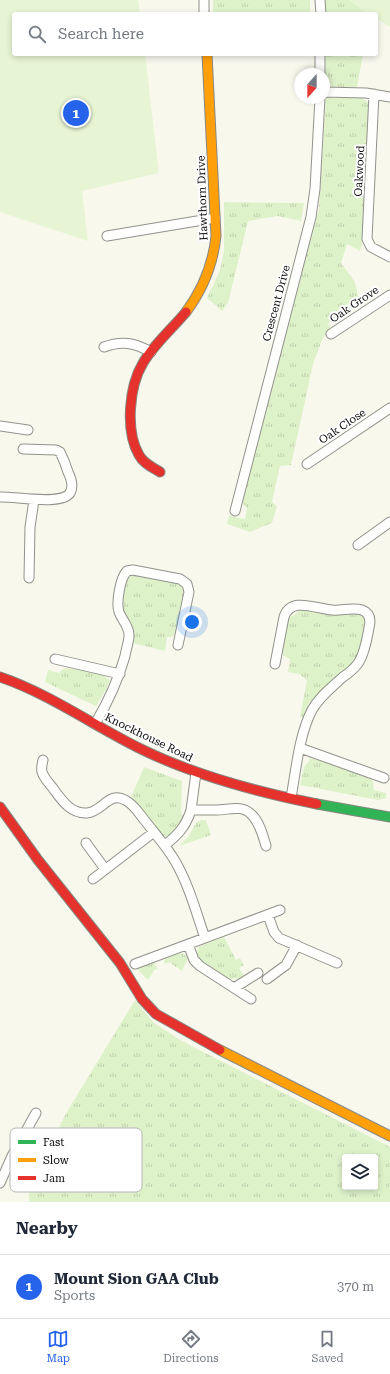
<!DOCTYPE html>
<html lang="en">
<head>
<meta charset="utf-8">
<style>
  body { margin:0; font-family:"Roboto Serif",serif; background:#f6f6f7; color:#1f2937 }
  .controls { position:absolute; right:12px; bottom:12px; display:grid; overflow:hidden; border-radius:4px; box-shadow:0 2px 6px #0003 }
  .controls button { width:36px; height:36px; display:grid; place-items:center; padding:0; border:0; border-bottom:1px solid #e0e1e3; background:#fff; color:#1f2937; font:20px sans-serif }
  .compass { position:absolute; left:294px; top:68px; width:36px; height:36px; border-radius:50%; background:#fff; box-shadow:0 2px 6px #0003; rotate:201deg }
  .you { position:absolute; left:192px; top:622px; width:14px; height:14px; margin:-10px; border:3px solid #fff; border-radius:50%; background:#1a73e8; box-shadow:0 0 0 6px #1a73e833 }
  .badge { display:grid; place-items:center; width:26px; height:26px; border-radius:50%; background:#2563eb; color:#fff; font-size:13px; font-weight:700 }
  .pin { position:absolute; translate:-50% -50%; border:2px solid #fff; box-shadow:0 1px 4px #0006 }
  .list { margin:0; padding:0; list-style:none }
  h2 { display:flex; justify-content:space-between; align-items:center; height:52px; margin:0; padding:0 16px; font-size:17px }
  h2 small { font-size:13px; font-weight:400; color:#747a83 }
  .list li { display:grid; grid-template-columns:26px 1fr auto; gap:12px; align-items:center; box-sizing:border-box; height:64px; padding:0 16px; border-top:1px solid #e0e1e3 }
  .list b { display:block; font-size:15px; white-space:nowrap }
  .list p { margin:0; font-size:13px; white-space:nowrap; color:#747a83 }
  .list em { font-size:13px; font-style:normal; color:#747a83 }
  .icon { flex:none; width:22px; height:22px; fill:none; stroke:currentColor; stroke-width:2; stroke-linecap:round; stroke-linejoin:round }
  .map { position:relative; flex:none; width:390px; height:1202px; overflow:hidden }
  .search { position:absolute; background:#fff; box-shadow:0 2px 6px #0003; left:12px; right:12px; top:12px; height:44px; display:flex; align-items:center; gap:10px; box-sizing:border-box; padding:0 14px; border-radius:4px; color:#747a83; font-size:15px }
  .sheet { height:116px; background:#fff }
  nav { display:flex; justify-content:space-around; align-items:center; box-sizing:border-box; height:56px; border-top:1px solid #e0e1e3; background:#fff; font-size:11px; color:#747a83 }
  nav a { display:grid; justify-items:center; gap:2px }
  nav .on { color:#2563eb }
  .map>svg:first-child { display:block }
</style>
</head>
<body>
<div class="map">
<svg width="390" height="1202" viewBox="0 0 390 1202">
  <defs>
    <pattern id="grass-tufts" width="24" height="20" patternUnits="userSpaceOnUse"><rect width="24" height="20" fill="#def2ca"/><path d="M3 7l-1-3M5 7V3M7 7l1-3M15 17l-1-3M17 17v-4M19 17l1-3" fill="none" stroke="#bdceac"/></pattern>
  </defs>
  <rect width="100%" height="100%" fill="#f9f8ed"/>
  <path fill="url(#grass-tufts)" fill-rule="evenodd" d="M 213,0 L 310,0 L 310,14 L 213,14 Z
    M 325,0 L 349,0 L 369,14 L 325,14 Z
    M 326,54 L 363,54 L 357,87 L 334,88 L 326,81 Z
    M 326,98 L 362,98 L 369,103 L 362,245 L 360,251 L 347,244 L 341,263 L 355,282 L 360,305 L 346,315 L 341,314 L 328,324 L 330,328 L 322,340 L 313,364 L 291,465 L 280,466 L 272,502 L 277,506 L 272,523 L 250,532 L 227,524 L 229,516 L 245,519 L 247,508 L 243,504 L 242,498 L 319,209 Z
    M 224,202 L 304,203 L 301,221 L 278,216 L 248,221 L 228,303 L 222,311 L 207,298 L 220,270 L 224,251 Z
    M 130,575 L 180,584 L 185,592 L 177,634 L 171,637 L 167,637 L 165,651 L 133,643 C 136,621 126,624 123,608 C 121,601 125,579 130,575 Z
    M 301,609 L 330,615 L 361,614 L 365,620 L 359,656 L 353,662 L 352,664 C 334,680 313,694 304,717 L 300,717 L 307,680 L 299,674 L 288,672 L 290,659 L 284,656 L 282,650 L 289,615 L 293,616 Z
    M 66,668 C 70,668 99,673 102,674 C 104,676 107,678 110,680 L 107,688 L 96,706 L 45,682 L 48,670 L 60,673 L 62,670 Z
    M 309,758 L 346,767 L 371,779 L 373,782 L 374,790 L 386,793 L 386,798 L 378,800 L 300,785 L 304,767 L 309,761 Z
    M 144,767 L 182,781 L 181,814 L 184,817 C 180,826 175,835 165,837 L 160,833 L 131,797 Z
    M 201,820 L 206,820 L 211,835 L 179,846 L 188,837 L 196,823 Z
    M 224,937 L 236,960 L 240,958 L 244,965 L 239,968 L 244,976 C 240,978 236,979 231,979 C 223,977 197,961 197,952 C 197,951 199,947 200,946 Z
    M 177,954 L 184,954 L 188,958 L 182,971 L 169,962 L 165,964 L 164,961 L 165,959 Z
    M 152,963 L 155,964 L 158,970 L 155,969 L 148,980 L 137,969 Z
    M 135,1000 L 153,1022 L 180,1040 L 390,1147 L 390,1202 L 29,1202 L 29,1193 L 65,1115 ZM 345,1157 L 375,1157 L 375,1187 L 345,1187 Z"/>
  <path fill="#e8f5d4" d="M 0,0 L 138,0 L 140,14 L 14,14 L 14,54 L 145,54 L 159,173 L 82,191 L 88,241 L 0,212 Z
    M 349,0 L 390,0 L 390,27 L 376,18 L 376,14 L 369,14 Z"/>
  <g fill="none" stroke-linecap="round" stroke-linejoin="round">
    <defs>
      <path id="street" d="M 204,0 L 204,14
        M 320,0 L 321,14
        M 320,74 L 320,54
        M 324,92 L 366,93 L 390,97
        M 374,94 L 367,239 L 371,247 L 390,257
        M 107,236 L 215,218
        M 331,334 L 390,295
        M 104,347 C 122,340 135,343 151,352
        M 0,426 L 28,430
        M 307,464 L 390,408
        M 0,497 C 14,496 61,506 70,493 C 74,486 71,478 68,472 C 66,465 63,458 60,452 L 56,450 L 23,449
        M 235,511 L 311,217 L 315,189 L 320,98
        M 358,545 L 390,522
        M 29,578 L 30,527 L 34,500
        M 55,659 L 120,674
        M 275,664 L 284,617 C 291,596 316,609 332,610 C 341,611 353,607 362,610 C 370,613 371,620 369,628 C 367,639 365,652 359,662 C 355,668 349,673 343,677 C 332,687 320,696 312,710 C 299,735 296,770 291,798
        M 95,724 C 108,702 118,681 125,656 C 126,649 129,642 129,635 C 129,626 122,620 119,612 C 116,603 120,578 127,571 L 133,570 L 180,579 L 187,584 L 189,592 L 178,645
        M 300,748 L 384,778
        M 43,760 C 42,764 41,768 42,772 C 44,778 48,782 52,787 C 61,799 70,814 87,813 C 102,812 109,791 125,800 C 134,804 140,815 146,822 C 156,835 167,847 175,861 C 189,885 196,912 205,938
        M 191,810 L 196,773
        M 86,843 L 105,869
        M 165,845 C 178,835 186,826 191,810 C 199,810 208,810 216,810 C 229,810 242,804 252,815 C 260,823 263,836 266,846
        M 93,879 L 154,832
        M 268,915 L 274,932 L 279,938 L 337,963
        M 188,944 L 194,960 L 200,966 L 251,999
        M 135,964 L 280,910
        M 267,979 L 286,965 L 297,945
        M 234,988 L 258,973
        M 0,1183 L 12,1156 L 36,1113"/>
      <path id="fast" d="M 317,804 L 390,817"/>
      <path id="slow" d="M 186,312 C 203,289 213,265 216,236 L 207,54
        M 220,1050 L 390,1136"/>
      <path id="jam" d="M 160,472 C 152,467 143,463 139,455 C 125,431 129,386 143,363 C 154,344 172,329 186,312
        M 0,677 C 50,694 94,726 141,749 C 196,776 257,792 317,804
        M 0,807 L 38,860 L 120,963 L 142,999 L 156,1014 L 220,1050"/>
    </defs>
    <use href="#street" stroke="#92918c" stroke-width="11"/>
    <use href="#fast" stroke="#888883" stroke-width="11"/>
    <use href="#slow" stroke="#888883" stroke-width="11"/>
    <use href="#jam" stroke="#888883" stroke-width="11"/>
    <use href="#street" stroke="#fefefc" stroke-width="9"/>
    <use href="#fast" stroke="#30b455" stroke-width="9"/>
    <use href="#slow" stroke="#ff9f0a" stroke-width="9"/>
    <use href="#jam" stroke="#e5322d" stroke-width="9"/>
  </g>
  <g text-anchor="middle" stroke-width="4" stroke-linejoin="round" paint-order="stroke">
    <g font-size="11" fill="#0a0a0a" stroke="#fff">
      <text transform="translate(359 171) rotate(-87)" y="4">Oakwood</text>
      <text transform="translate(202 198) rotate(-92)" y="4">Hawthorn Drive</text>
      <text transform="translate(276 303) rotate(-75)" y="4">Crescent Drive</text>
      <text transform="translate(354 304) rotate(-34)" y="4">Oak Grove</text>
      <text transform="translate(342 426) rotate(-34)" y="4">Oak Close</text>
      <text transform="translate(149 737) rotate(26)" y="4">Knockhouse Road</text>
    </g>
  </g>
  <rect x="10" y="1128" width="132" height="64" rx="6" fill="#fff" stroke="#b6b6b6" stroke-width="1"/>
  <rect x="18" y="1140" width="18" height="4" fill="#30b455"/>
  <rect x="18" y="1158" width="18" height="4" fill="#ff9f0a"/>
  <rect x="18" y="1176" width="18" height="4" fill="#e5322d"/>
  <g font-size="11" fill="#0a0a0a">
    <text x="43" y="1146">Fast</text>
    <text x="43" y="1164">Slow</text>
    <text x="43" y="1182">Jam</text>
  </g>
</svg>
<div class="controls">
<button><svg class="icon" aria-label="layers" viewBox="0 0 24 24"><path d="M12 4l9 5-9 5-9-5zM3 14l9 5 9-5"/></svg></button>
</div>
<svg class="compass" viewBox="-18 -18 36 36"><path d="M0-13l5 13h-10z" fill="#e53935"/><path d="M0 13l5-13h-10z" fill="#747a83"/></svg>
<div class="you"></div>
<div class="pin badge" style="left:76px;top:113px">1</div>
<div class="search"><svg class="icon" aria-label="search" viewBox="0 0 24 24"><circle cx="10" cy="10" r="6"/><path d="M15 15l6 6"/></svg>Search here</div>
</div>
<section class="sheet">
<h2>Nearby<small></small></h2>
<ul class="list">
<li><span class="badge">1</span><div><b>Mount Sion GAA Club</b><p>Sports</p></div><em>370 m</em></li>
</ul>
</section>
<nav>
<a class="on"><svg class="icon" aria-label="map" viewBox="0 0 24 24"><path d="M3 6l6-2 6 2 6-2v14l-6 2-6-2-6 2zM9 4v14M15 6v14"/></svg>Map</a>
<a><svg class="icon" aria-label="directions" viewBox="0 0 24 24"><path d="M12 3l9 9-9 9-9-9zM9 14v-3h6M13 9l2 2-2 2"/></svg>Directions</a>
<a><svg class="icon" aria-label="saved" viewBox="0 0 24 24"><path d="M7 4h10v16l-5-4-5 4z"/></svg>Saved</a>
</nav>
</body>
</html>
